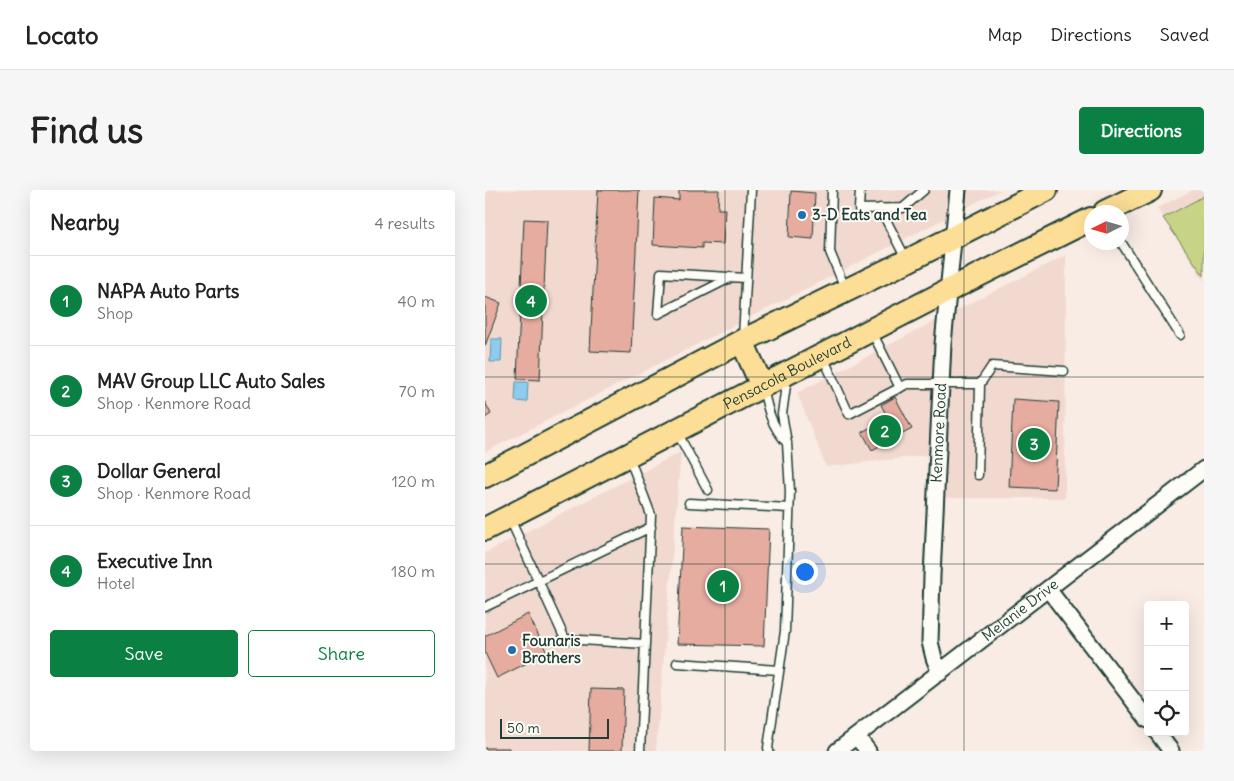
<!DOCTYPE html>
<html lang="en">
<head>
<meta charset="utf-8">
<style>
  body { margin:0; font-family:Delius,sans-serif; background:#f6f6f6; color:#222 }
  .controls { position:absolute; right:15px; bottom:15px; display:grid; overflow:hidden; border-radius:5px; box-shadow:0 5px 20px #0002 }
  .controls button { width:45px; height:45px; display:grid; place-items:center; padding:0; border:0; border-bottom:1px solid #e0e0e0; background:#fff; color:#222; font:25px sans-serif }
  .compass { position:absolute; left:599px; top:15px; width:45px; height:45px; border-radius:50%; background:#fff; box-shadow:0 5px 20px #0002; rotate:265deg }
  .scale { position:absolute; left:15px; bottom:12px; width:109px; box-sizing:border-box; padding-left:5px; border:2px solid #1f3d34; border-top:0; font-size:14px; line-height:18px; white-space:nowrap; color:#1f3d34; -webkit-text-stroke:4px #fdfcf7; paint-order:stroke }
  .you { position:absolute; left:319px; top:381px; width:18px; height:18px; margin:-12px; border:4px solid #fff; border-radius:50%; background:#1a73e8; box-shadow:0 0 0 8px #1a73e833 }
  .badge { display:grid; place-items:center; width:32px; height:32px; border-radius:50%; background:#0b8043; color:#fff; font-size:16px; font-weight:700 }
  .pin { position:absolute; translate:-50% -50%; border:2px solid #fff; box-shadow:0 1px 5px #0006 }
  .list { margin:0; padding:0; list-style:none }
  h2 { display:flex; justify-content:space-between; align-items:center; height:65px; margin:0; padding:0 20px; font-size:21px }
  h2 small { font-size:16px; font-weight:400; color:#767676 }
  .list li { display:grid; grid-template-columns:32px 1fr auto; gap:15px; align-items:center; box-sizing:border-box; height:90px; padding:0 20px; border-top:1px solid #e0e0e0 }
  .list b { display:block; font-size:19px; white-space:nowrap }
  .list p { margin:0; font-size:16px; white-space:nowrap; color:#767676 }
  .list em { font-size:16px; font-style:normal; color:#767676 }
  .actions { display:flex; gap:10px; padding:15px 20px }
  .actions a { flex:1; padding:11px 0; border:1px solid #0b8043; border-radius:5px; text-align:center; font-size:18px; color:#0b8043 }
  .actions .main { background:#0b8043; color:#fff }
  .icon { flex:none; width:28px; height:28px; fill:none; stroke:currentColor; stroke-width:2; stroke-linecap:round; stroke-linejoin:round }
  .map { position:relative; flex:none; width:719px; height:561px; overflow:hidden; border-radius:5px }
  header { display:flex; align-items:center; gap:30px; box-sizing:border-box; height:70px; padding:0 25px; background:#fff; border-bottom:1px solid #e0e0e0 }
  header strong { font-size:24px }
  nav { display:flex; gap:28px; margin-inline-start:auto; font-size:18px }
  .intro { display:flex; align-items:center; justify-content:space-between; box-sizing:border-box; height:120px; padding:0 30px }
  h1 { margin:0; font-size:35px }
  .button { padding:12px 22px; border-radius:5px; background:#0b8043; color:#fff; font-size:18px; font-weight:700 }
  main { display:flex; gap:30px; padding:0 30px }
  aside { flex:1; background:#fff; border-radius:5px; box-shadow:0 5px 20px #0002 }
  .map>svg:first-child { display:block }
</style>
</head>
<body>
<header>
<strong>Locato</strong>
<nav><a>Map</a><a>Directions</a><a>Saved</a></nav>
</header>
<div class="intro"><h1>Find us</h1><a class="button">Directions</a></div>
<main>
<aside>
<h2>Nearby<small>4 results</small></h2>
<ul class="list">
<li><span class="badge">1</span><div><b>NAPA Auto Parts</b><p>Shop</p></div><em>40 m</em></li>
<li><span class="badge">2</span><div><b>MAV Group LLC Auto Sales</b><p>Shop · Kenmore Road</p></div><em>70 m</em></li>
<li><span class="badge">3</span><div><b>Dollar General</b><p>Shop · Kenmore Road</p></div><em>120 m</em></li>
<li><span class="badge">4</span><div><b>Executive Inn</b><p>Hotel</p></div><em>180 m</em></li>
</ul>
<div class="actions"><a class="main">Save</a><a>Share</a></div>
</aside>
<div class="map">
<svg width="719" height="561" viewBox="0 0 719 561">
  <rect width="100%" height="100%" fill="#f8ece5"/>
  <filter id="ink" filterUnits="userSpaceOnUse"><feTurbulence type="fractalNoise" baseFrequency=".02" numOctaves="2"/><feDisplacementMap in="SourceGraphic" scale="10" xChannelSelector="R" yChannelSelector="G"/><feConvolveMatrix kernelMatrix="1 2 1 2 8 2 1 2 1" color-interpolation-filters="sRGB"/></filter>
  <g filter="url(#ink)">
    <path fill="#f2d9d0" d="M 0,0 L 464,0 L 463,27 L 0,262 Z
      M 481,0 L 516,0 L 480,18 Z
      M 708,0 L 719,0 L 719,91 L 672,18 Z
      M 581,65 L 580,308 L 459,308 L 467,154 L 470,121 Z
      M 452,130 L 444,265 L 341,277 L 312,203 Z
      M 196,262 L 171,561 L 0,561 L 0,363 Z"/>
    <path fill="#c7d386" stroke="#73885d" d="M 719,6 L 719,86 L 678,28 Z"/>
    <path fill="#8dccee" stroke="#6193a4" d="M 6,149 L 17,149 L 16,172 L 5,172 Z
      M 31,192 L 43,192 L 42,212 L 30,211 Z"/>
    <path fill="#e5ac9f" stroke="#1f3d34" d="M 113,0 L 154,0 L 146,163 L 105,161 Z
      M 194,0 L 234,0 L 233,19 L 240,19 L 238,54 L 217,53 L 217,58 L 168,55 L 170,8 L 194,10 Z
      M 306,1 L 330,3 L 328,49 L 304,47 Z
      M 39,29 L 62,30 L 55,190 L 32,189 Z
      M 0,107 L 16,113 L 0,156 Z
      M 410,207 L 427,239 L 387,260 L 377,242 L 403,228 L 396,215 Z
      M 528,209 L 574,212 L 570,299 L 524,297 Z
      M 0,212 L 6,224 L 0,228 Z
      M 198,336 L 284,339 L 279,456 L 192,454 Z
      M 43,424 L 62,463 L 12,488 L 0,463 L 0,446 Z
      M 106,499 L 139,500 L 137,561 L 104,561 Z
      M 0,558 L 24,558 L 24,561 L 0,561 Z"/>
    <g fill="none" stroke-linecap="round" stroke-linejoin="round">
      <defs>
        <path id="service" d="M 347,0 L 345,62 L 360,98
          M 375,0 L 374,19 L 418,18 L 439,0
          M 395,18 L 421,69
          M 636,52 L 695,145
          M 173,124 L 176,83 L 261,88
          M 173,124 L 245,88
          M 387,142 L 415,198
          M 258,148 L 266,0
          M 338,167 L 364,224 L 422,194 L 495,194
          M 278,198 C 283,221 286,235 302,253
          M 192,242 L 223,300
          M 144,267 L 166,325 L 155,561
          M 493,285 L 495,194 L 507,176 L 579,181
          M 204,313 L 304,318
          M 25,329 L 80,449 L 160,454
          M 0,417 L 166,337
          M 192,473 L 294,480
          M 284,561 L 283,558 L 300,441 L 305,301 L 302,253 L 297,224 L 302,188"/>
        <g id="minor">
          <path d="M 563,399 L 663,530"/>
          <path id="s1" d="M 455,483 L 449,468 L 445,452 L 447,386 L 458,154 L 473,0"/>
          <path d="M 672,542 L 686,561"/>
          <path d="M 372,547 L 383,561"/>
          <path id="s2" d="M 352,561 L 719,279"/>
        </g>
        <g id="primary">
          <path d="M 620,22 L 665,0"/>
          <path d="M 257,151 L 277,196"/>
          <path d="M 0,286 L 257,151 L 422,71 L 561,0"/>
          <path id="s3" d="M 0,339 L 464,100 L 606,29"/>
        </g>
      </defs>
      <use href="#service" stroke="#1f3d34" stroke-width="11"/>
      <use href="#minor" stroke="#1f3d34" stroke-width="19"/>
      <use href="#primary" stroke="#1f3d34" stroke-width="26"/>
      <use href="#service" stroke="#fdfcf7" stroke-width="8"/>
      <use href="#minor" stroke="#fdfcf7" stroke-width="15"/>
      <use href="#primary" stroke="#fdde96" stroke-width="22"/>
    </g>
  </g>
  <path fill="none" stroke="#1f3d34" stroke-width="1" stroke-opacity="0.55" d="M 240,0 L 240,561M 479,0 L 479,561M 0,187 L 719,187M 0,374 L 719,374"/>
  <g fill="#1f6fb2" stroke="#fdfcf7" stroke-width="2">
    <circle cx="317" cy="25" r="5"/>
    <circle cx="27" cy="460" r="5"/>
  </g>
  <g text-anchor="middle" stroke-width="4" stroke-linejoin="round" paint-order="stroke">
    <g font-size="15" font-weight="bold" fill="#1f3d34" stroke="#fdfcf7" text-anchor="start">
      <text x="327" y="30">3-D Eats and Tea</text>
      <text x="37" y="456">Founaris<tspan x="37" dy="17">Brothers</tspan></text>
    </g>
    <g font-size="15" fill="#1f3d34" stroke="#fdfcf7">
      <text dy="5" stroke="none"><textPath href="#s3" startOffset="340">Pensacola Boulevard</textPath></text>
      <text dy="5" stroke="none"><textPath href="#s1" startOffset="242">Kenmore Road</textPath></text>
      <text dy="5" stroke="none"><textPath href="#s2" startOffset="231">Melanie Drive</textPath></text>
    </g>
  </g>
</svg>
<div class="controls">
<button>+</button>
<button>−</button>
<button><svg class="icon" aria-label="locate" viewBox="0 0 24 24"><circle cx="12" cy="12" r="6"/><path d="M12 2v4M12 18v4M2 12h4M18 12h4"/></svg></button>
</div>
<svg class="compass" viewBox="-18 -18 36 36"><path d="M0-13l5 13h-10z" fill="#e53935"/><path d="M0 13l5-13h-10z" fill="#767676"/></svg>
<div class="scale">50 m</div>
<div class="you"></div>
<div class="pin badge" style="left:238px;top:396px">1</div>
<div class="pin badge" style="left:400px;top:241px">2</div>
<div class="pin badge" style="left:549px;top:254px">3</div>
<div class="pin badge" style="left:46px;top:111px">4</div>
</div>
</main>
</body>
</html>
